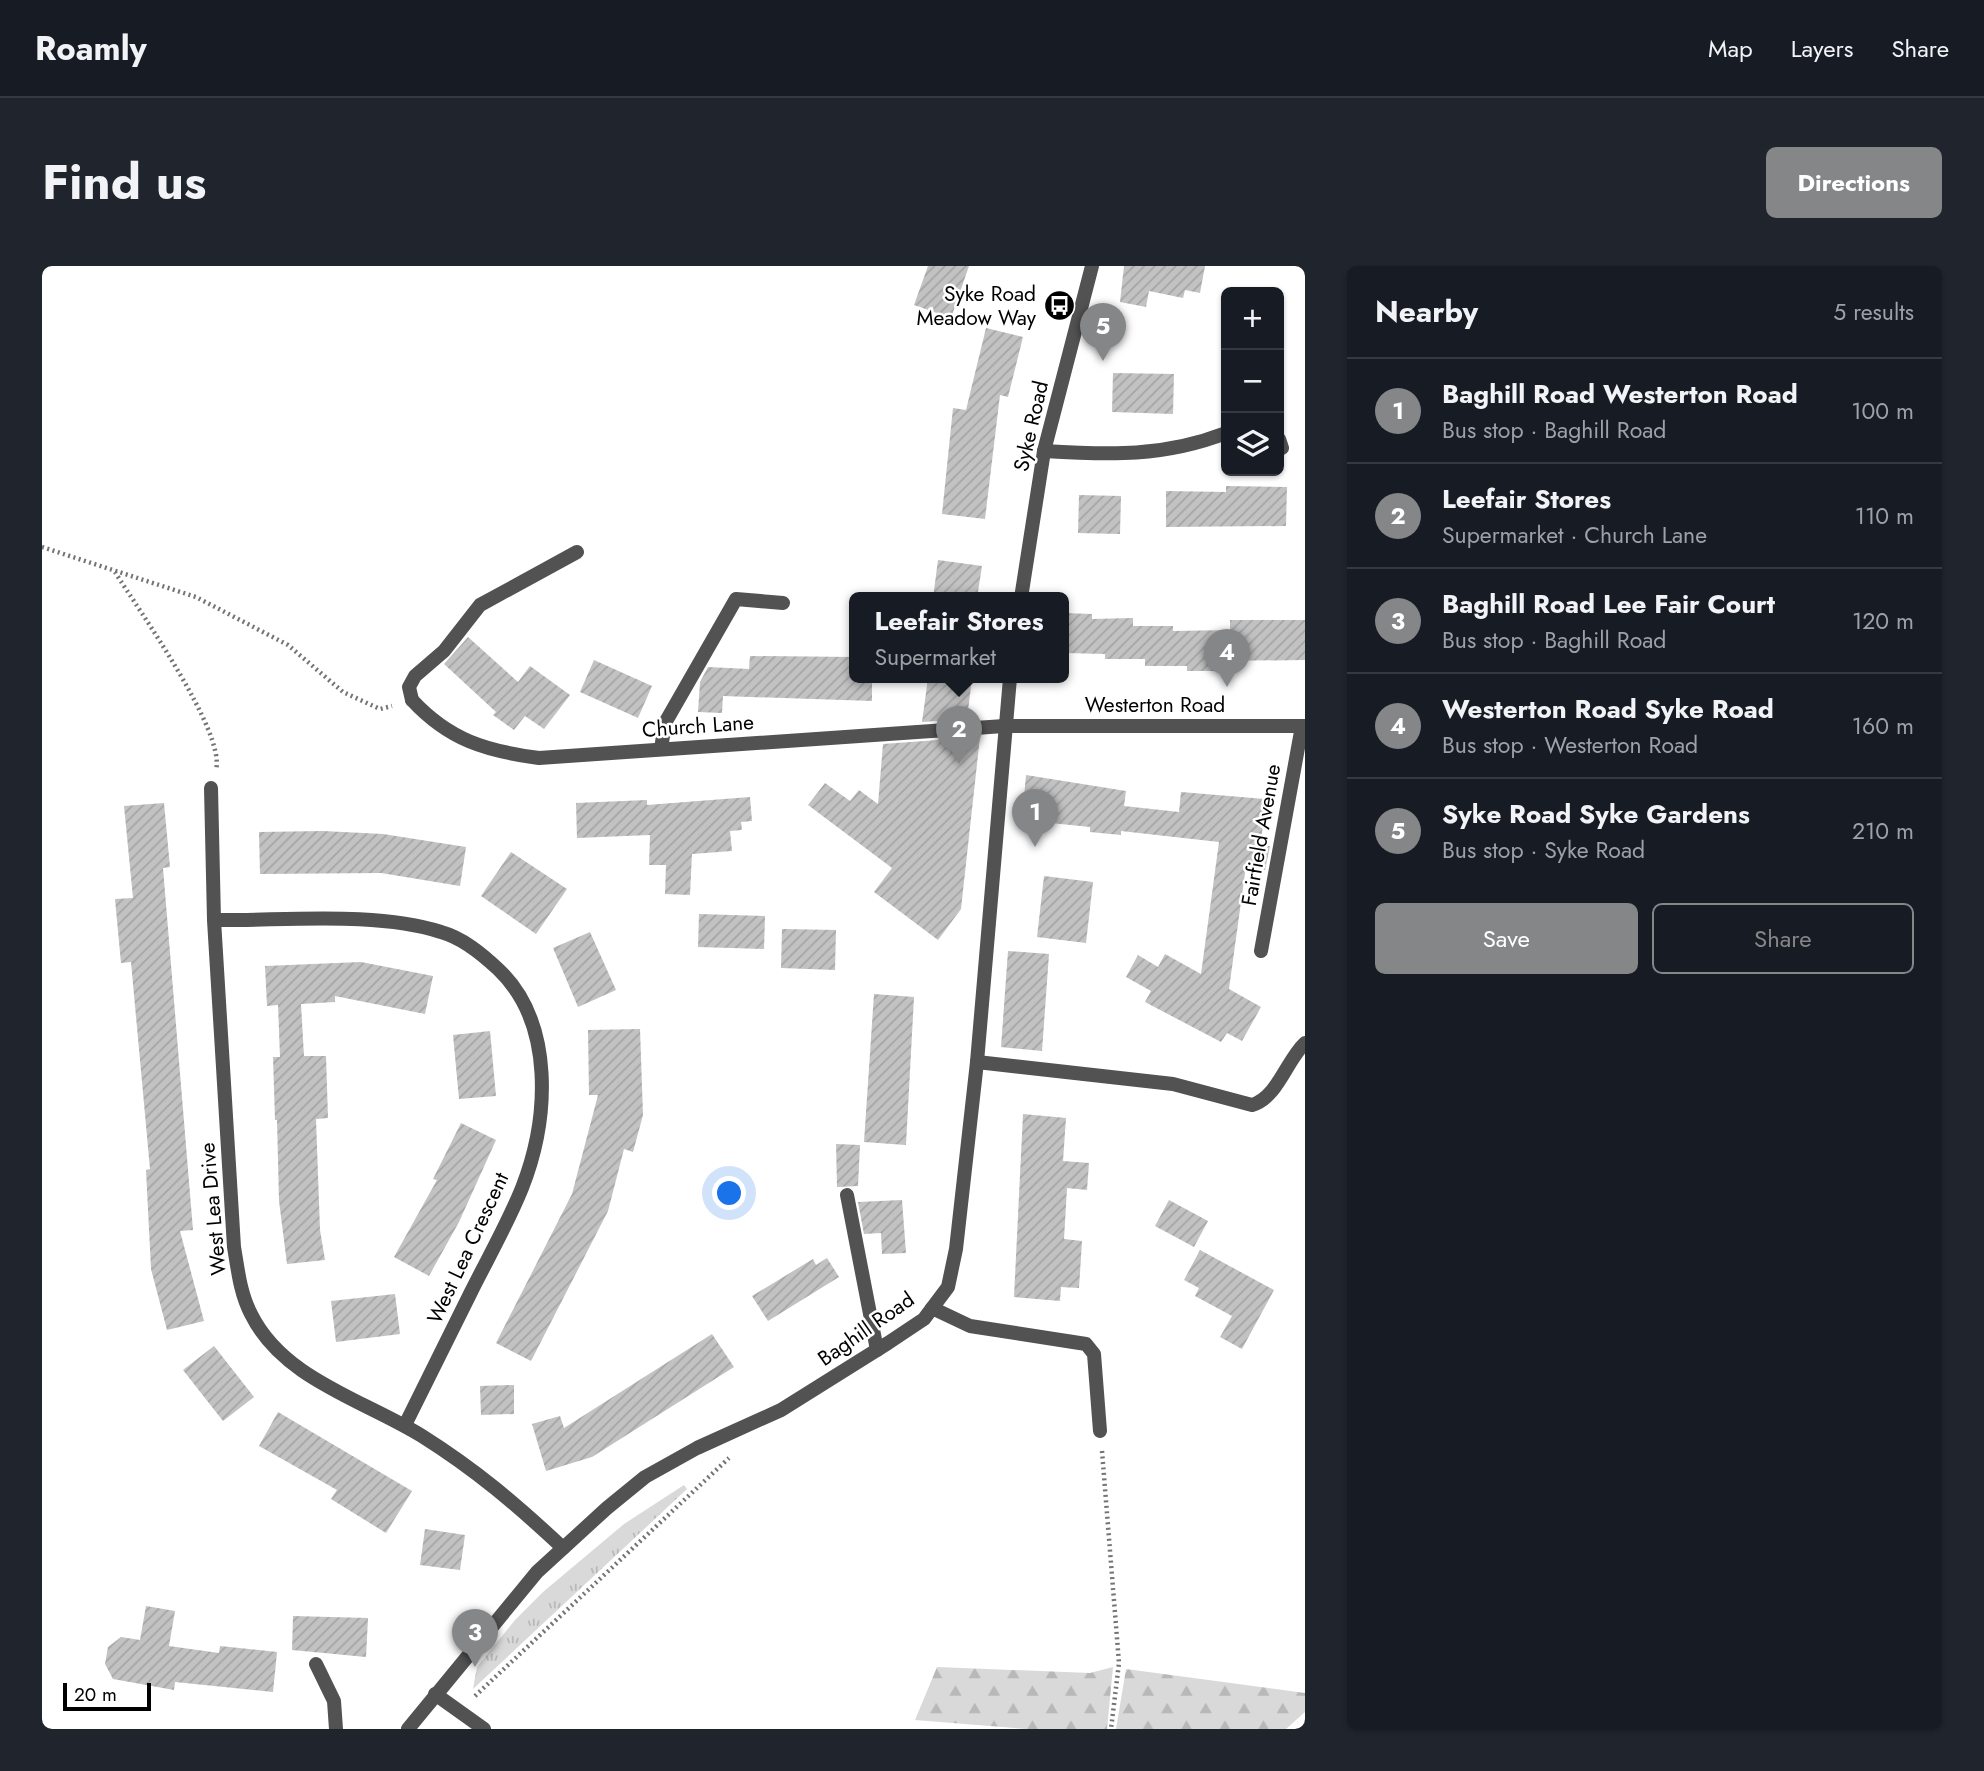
<!DOCTYPE html>
<html lang="en">
<head>
<meta charset="utf-8">
<style>
  body { margin:0; font-family:Jost,sans-serif; background:#20242c; color:#f1f3f6 }
  .controls { position:absolute; right:21px; top:21px; display:grid; overflow:hidden; border-radius:10px; box-shadow:0 2px 5px #0004 }
  .controls button { width:63px; height:63px; display:grid; place-items:center; padding:0; border:0; border-bottom:2px solid #363941; background:#171b24; color:#f1f3f6; font:35px sans-serif }
  .scale { position:absolute; left:21px; bottom:18px; width:88px; box-sizing:border-box; padding-left:7px; border:4px solid #000; border-top:0; font-size:19px; line-height:24px; white-space:nowrap; color:#000; -webkit-text-stroke:5px #fff; paint-order:stroke }
  .you { position:absolute; left:688px; top:928px; width:24px; height:24px; margin:-18px; border:5px solid #fff; border-radius:50%; background:#1a73e8; box-shadow:0 0 0 10px #1a73e833 }
  .badge { display:grid; place-items:center; width:46px; height:46px; border-radius:50%; background:#858687; color:#fff; font-size:23px; font-weight:700 }
  .pin { position:absolute; translate:-50% -58px; filter:drop-shadow(0 2px 4px #0008) }
  .pin::after { content:''; position:absolute; top:37px; width:24px; height:21px; background:inherit; clip-path:polygon(0 0,100% 0,50% 100%) }
  .popup { position:absolute; left:807px; top:326px; width:220px; height:91px; box-sizing:border-box; display:grid; place-content:center; border-radius:10px; background:#171b24; filter:drop-shadow(0 2px 5px #0005); font-size:23px; white-space:nowrap; color:#9ea1a6 }
  .popup b { font-size:26px; color:#f1f3f6 }
  .popup::after { content:''; position:absolute; left:50%; top:100%; margin-left:-14px; border:14px solid transparent; border-top-color:#171b24 }
  .list { margin:0; padding:0; list-style:none }
  h2 { display:flex; justify-content:space-between; align-items:center; height:91px; margin:0; padding:0 28px; font-size:30px }
  h2 small { font-size:23px; font-weight:400; color:#9ea1a6 }
  .list li { display:grid; grid-template-columns:46px 1fr auto; gap:21px; align-items:center; box-sizing:border-box; height:105px; padding:0 28px; border-top:2px solid #363941 }
  .list b { display:block; font-size:26px; white-space:nowrap }
  .list p { margin:0; font-size:23px; white-space:nowrap; color:#9ea1a6 }
  .list em { font-size:23px; font-style:normal; color:#9ea1a6 }
  .actions { display:flex; gap:14px; padding:21px 28px }
  .actions a { flex:1; padding:16px 0; border:2px solid #858687; border-radius:10px; text-align:center; font-size:24px; color:#858687 }
  .actions .main { background:#858687; color:#fff }
  .icon { flex:none; width:38px; height:38px; fill:none; stroke:currentColor; stroke-width:2; stroke-linecap:round; stroke-linejoin:round }
  .map { position:relative; flex:none; width:1263px; height:1463px; overflow:hidden; border-radius:10px }
  header { display:flex; align-items:center; gap:42px; box-sizing:border-box; height:98px; padding:0 35px; background:#171b24; border-bottom:2px solid #363941 }
  header strong { font-size:33px }
  nav { display:flex; gap:38px; margin-inline-start:auto; font-size:24px }
  .intro { display:flex; align-items:center; justify-content:space-between; box-sizing:border-box; height:168px; padding:0 42px }
  h1 { margin:0; font-size:49px }
  .button { padding:18px 32px; border-radius:10px; background:#858687; color:#fff; font-size:24px; font-weight:700 }
  main { display:flex; gap:42px; padding:0 42px }
  aside { flex:1; background:#171b24; border-radius:10px; box-shadow:0 2px 5px #0004 }
  .map>svg:first-child { display:block }
</style>
</head>
<body>
<header>
<strong>Roamly</strong>
<nav><a>Map</a><a>Layers</a><a>Share</a></nav>
</header>
<div class="intro"><h1>Find us</h1><a class="button">Directions</a></div>
<main>
<div class="map">
<svg width="1263" height="1463" viewBox="0 0 1263 1463">
  <defs>
    <pattern id="grass-tufts" width="24" height="20" patternUnits="userSpaceOnUse" patternTransform="scale(1.75)"><rect width="24" height="20" fill="#d9d9d9"/><path d="M3 7l-1-3M5 7V3M7 7l1-3M15 17l-1-3M17 17v-4M19 17l1-3" fill="none" stroke="#b8b8b8"/></pattern>
    <pattern id="forest-firs" width="22" height="20" patternUnits="userSpaceOnUse" patternTransform="scale(1.75)"><rect width="22" height="20" fill="#d9d9d9"/><path d="M5 1l3.5 6h-7zM16 11l3.5 6h-7z" fill="#b8b8b8"/></pattern>
    <pattern id="building-hatch" width="6" height="6" patternUnits="userSpaceOnUse" patternTransform="scale(1.75)"><rect width="6" height="6" fill="#c2c2c2"/><path d="M-1 1l2-2M0 6l6-6M5 7l2-2" fill="none" stroke="#a5a5a5"/></pattern>
  </defs>
  <rect width="100%" height="100%" fill="#fff"/>
  <path fill="url(#grass-tufts)" d="M 642,1219 L 645,1223 L 431,1423 L 435,1401 L 473,1354 L 501,1326 L 582,1258 Z"/>
  <path fill="url(#forest-firs)" d="M 895,1401 L 1048,1407 L 1071,1401 L 1065,1463 L 984,1463 L 873,1454 Z
    M 1084,1403 L 1263,1427 L 1263,1446 L 1244,1463 L 1074,1463 Z"/>
  <path fill="url(#building-hatch)" d="M 886,0 L 927,0 L 909,52 L 872,39 Z
    M 1082,0 L 1163,0 L 1158,27 L 1143,24 L 1141,32 L 1107,25 L 1104,41 L 1078,36 Z
    M 944,62 L 981,71 L 966,131 L 958,129 L 943,253 L 900,248 L 911,142 L 924,144 Z
    M 1071,107 L 1132,108 L 1131,148 L 1070,146 Z
    M 1184,220 L 1245,221 L 1244,260 L 1124,261 L 1124,225 L 1184,226 Z
    M 1037,229 L 1079,230 L 1078,268 L 1036,267 Z
    M 896,294 L 940,300 L 935,332 L 891,332 Z
    M 1022,347 L 1050,348 L 1050,353 L 1091,352 L 1091,360 L 1131,360 L 1131,365 L 1188,364 L 1188,354 L 1263,354 L 1263,394 L 1173,395 L 1173,405 L 1145,405 L 1145,400 L 1103,400 L 1103,393 L 1063,393 L 1063,388 L 1022,387 Z
    M 426,371 L 476,416 L 488,400 L 528,429 L 502,463 L 483,450 L 472,464 L 451,449 L 454,446 L 402,398 Z
    M 708,390 L 812,391 L 812,412 L 830,412 L 830,435 L 681,430 L 680,447 L 656,446 L 658,416 L 666,401 L 707,403 Z
    M 552,394 L 610,420 L 596,452 L 538,426 Z
    M 886,412 L 930,412 L 925,453 L 880,456 Z
    M 938,471 L 919,643 L 896,674 L 832,626 L 850,602 L 766,539 L 783,517 L 808,535 L 817,524 L 836,538 L 841,478 Z
    M 984,509 L 1084,525 L 1082,540 L 1137,546 L 1139,526 L 1223,533 L 1219,579 L 1228,580 L 1223,604 L 1204,600 L 1187,723 L 1219,741 L 1200,775 L 1185,767 L 1179,776 L 1103,736 L 1109,725 L 1084,711 L 1096,689 L 1116,701 L 1123,688 L 1159,708 L 1177,576 L 1079,565 L 1079,569 L 1048,566 L 1048,561 L 980,554 Z
    M 708,531 L 710,555 L 699,556 L 700,564 L 688,565 L 690,585 L 650,588 L 648,629 L 623,628 L 624,599 L 607,599 L 608,569 L 535,572 L 534,537 L 605,534 L 605,539 Z
    M 122,537 L 128,601 L 121,602 L 151,964 L 138,965 L 162,1055 L 125,1064 L 109,1003 L 104,904 L 108,903 L 89,696 L 79,697 L 73,633 L 91,632 L 82,540 Z
    M 281,565 L 341,568 L 424,581 L 418,620 L 339,607 L 218,608 L 217,566 Z
    M 469,586 L 525,623 L 494,668 L 439,630 Z
    M 1002,610 L 1051,616 L 1044,677 L 995,671 Z
    M 657,648 L 723,650 L 722,683 L 656,681 Z
    M 740,663 L 794,664 L 793,704 L 739,702 Z
    M 548,666 L 574,724 L 536,741 L 511,682 Z
    M 966,685 L 1007,688 L 1000,785 L 959,781 Z
    M 319,696 L 391,710 L 383,748 L 293,730 L 293,736 L 259,738 L 262,790 L 284,790 L 286,852 L 274,853 L 278,964 L 283,994 L 245,998 L 237,935 L 235,854 L 233,854 L 231,791 L 238,791 L 236,739 L 225,740 L 223,700 Z
    M 832,728 L 872,731 L 864,879 L 822,876 Z
    M 598,763 L 601,849 L 591,886 L 582,883 L 566,945 L 489,1095 L 454,1077 L 530,928 L 556,829 L 547,829 L 546,764 Z
    M 448,765 L 454,830 L 417,833 L 411,769 Z
    M 981,848 L 1024,852 L 1021,895 L 1047,897 L 1045,924 L 1025,922 L 1022,973 L 1040,975 L 1037,1022 L 1019,1021 L 1018,1035 L 972,1031 Z
    M 419,857 L 454,874 L 417,956 L 387,1010 L 352,991 L 395,914 L 391,913 Z
    M 794,878 L 818,879 L 816,920 L 795,921 Z
    M 860,934 L 864,987 L 840,988 L 839,967 L 822,968 L 816,936 Z
    M 1127,934 L 1166,955 L 1152,981 L 1113,960 Z
    M 1158,984 L 1232,1024 L 1200,1083 L 1178,1071 L 1190,1050 L 1153,1030 L 1157,1022 L 1142,1014 Z
    M 785,992 L 797,1011 L 726,1055 L 710,1030 L 771,993 L 774,999 Z
    M 353,1028 L 358,1068 L 294,1076 L 289,1035 Z
    M 670,1068 L 692,1101 L 550,1191 L 504,1205 L 490,1158 L 518,1150 L 522,1162 Z
    M 172,1080 L 212,1131 L 181,1155 L 141,1104 Z
    M 472,1119 L 472,1148 L 439,1149 L 438,1120 Z
    M 236,1146 L 370,1225 L 344,1267 L 289,1233 L 295,1224 L 217,1180 Z
    M 383,1263 L 423,1269 L 418,1304 L 378,1299 Z
    M 104,1340 L 133,1345 L 127,1380 L 177,1387 L 178,1380 L 235,1386 L 231,1426 L 133,1416 L 132,1424 L 71,1413 L 63,1398 L 66,1381 L 79,1371 L 98,1374 Z
    M 251,1350 L 326,1352 L 324,1391 L 250,1384 Z"/>
  <g fill="none" stroke-linecap="round" stroke-linejoin="round">
    <path stroke="#747474" stroke-width="4.5" stroke-dasharray="2 3.5" stroke-linecap="butt" d="M 0,281 L 154,331 L 246,379 L 301,426 L 338,443 L 350,440
      M 73,306 C 96,343 184,466 174,504
      M 1060,1185 L 1077,1397 L 1069,1463
      M 433,1430 L 687,1192"/>
    <path stroke="#525252" stroke-width="14" d="M 370,434 L 367,421 L 373,410 L 402,385 L 438,339 L 535,286
      M 619,483 L 623,457 L 694,333 L 741,337
      M 1219,685 L 1260,460
      M 935,796 L 1131,818 L 1210,839 C 1236,831 1244,795 1263,777
      M 805,929 L 835,1084
      M 890,1042 L 928,1060 L 1044,1078 L 1052,1088 L 1058,1165
      M 274,1398 L 292,1435 L 294,1463"/>
    <path stroke="#525252" stroke-width="14" d="M 1237,173 L 1240,182
      M 1002,185 C 1068,189 1122,191 1184,167
      M 370,434 C 407,474 444,485 497,492 L 962,460
      M 169,522 L 172,654 L 192,981 C 196,1004 198,1027 209,1048 C 241,1113 322,1134 380,1170 C 434,1204 474,1238 521,1282
      M 172,654 C 241,655 334,645 399,666 C 421,672 440,688 456,703 C 513,757 507,853 480,922 C 466,957 446,992 429,1026 C 407,1071 385,1115 363,1159
      M 393,1428 L 442,1463"/>
    <path stroke="#525252" stroke-width="14" d="M 979,332 L 1002,185 L 1050,0
      M 962,460 L 1263,460
      M 366,1463 L 495,1306 L 565,1242 L 603,1211 L 655,1182 L 739,1144 L 846,1077 L 882,1053 L 906,1021 L 914,983 L 935,796 L 968,412"/>
  </g>
  <defs>
    <symbol id="bus-disc" viewBox="-11 -11 22 22"><circle r="9.5" fill="#000" stroke="#fff"/><path d="M-5-6H5V4H4V6H2V4H-2V6H-4V4H-5ZM-3.5-4V0h7V-4ZM-3.5 1.2v1.5H-2V1.2ZM2 1.2v1.5H3.5V1.2Z" fill="#fff"/></symbol>
  </defs>
  <g fill-rule="evenodd">
    <use href="#bus-disc" x="1000" y="22" width="35" height="35"/>
  </g>
  <g text-anchor="middle" stroke-width="5" stroke-linejoin="round" paint-order="stroke">
    <g font-size="21" fill="#000" stroke="#fff" text-anchor="end">
      <text x="994" y="35">Syke Road<tspan x="994" dy="24">Meadow Way</tspan></text>
    </g>
    <g font-size="21" fill="#000" stroke="#fff">
      <text transform="translate(989 160) rotate(-77)" y="7">Syke Road</text>
      <text x="1113" y="446">Westerton Road</text>
      <text transform="translate(656 460) rotate(-4)" y="7">Church Lane</text>
      <text transform="translate(1219 569) rotate(-80)" y="7">Fairfield Avenue</text>
      <text transform="translate(171 943) rotate(-95)" y="7">West Lea Drive</text>
      <text transform="translate(426 982) rotate(-65)" y="7">West Lea Crescent</text>
      <text transform="translate(824 1063) rotate(-35)" y="7">Baghill Road</text>
    </g>
  </g>
</svg>
<div class="controls">
<button>+</button>
<button>−</button>
<button><svg class="icon" aria-label="layers" viewBox="0 0 24 24"><path d="M12 4l9 5-9 5-9-5zM3 14l9 5 9-5"/></svg></button>
</div>
<div class="scale">20 m</div>
<div class="you"></div>
<div class="pin badge" style="left:993px;top:581px">1</div>
<div class="pin badge" style="left:917px;top:498px">2</div>
<div class="popup"><b>Leefair Stores</b>Supermarket</div>
<div class="pin badge" style="left:433px;top:1401px">3</div>
<div class="pin badge" style="left:1185px;top:421px">4</div>
<div class="pin badge" style="left:1061px;top:95px">5</div>
</div>
<aside>
<h2>Nearby<small>5 results</small></h2>
<ul class="list">
<li><span class="badge">1</span><div><b>Baghill Road Westerton Road</b><p>Bus stop · Baghill Road</p></div><em>100 m</em></li>
<li><span class="badge">2</span><div><b>Leefair Stores</b><p>Supermarket · Church Lane</p></div><em>110 m</em></li>
<li><span class="badge">3</span><div><b>Baghill Road Lee Fair Court</b><p>Bus stop · Baghill Road</p></div><em>120 m</em></li>
<li><span class="badge">4</span><div><b>Westerton Road Syke Road</b><p>Bus stop · Westerton Road</p></div><em>160 m</em></li>
<li><span class="badge">5</span><div><b>Syke Road Syke Gardens</b><p>Bus stop · Syke Road</p></div><em>210 m</em></li>
</ul>
<div class="actions"><a class="main">Save</a><a>Share</a></div>
</aside>
</main>
</body>
</html>
